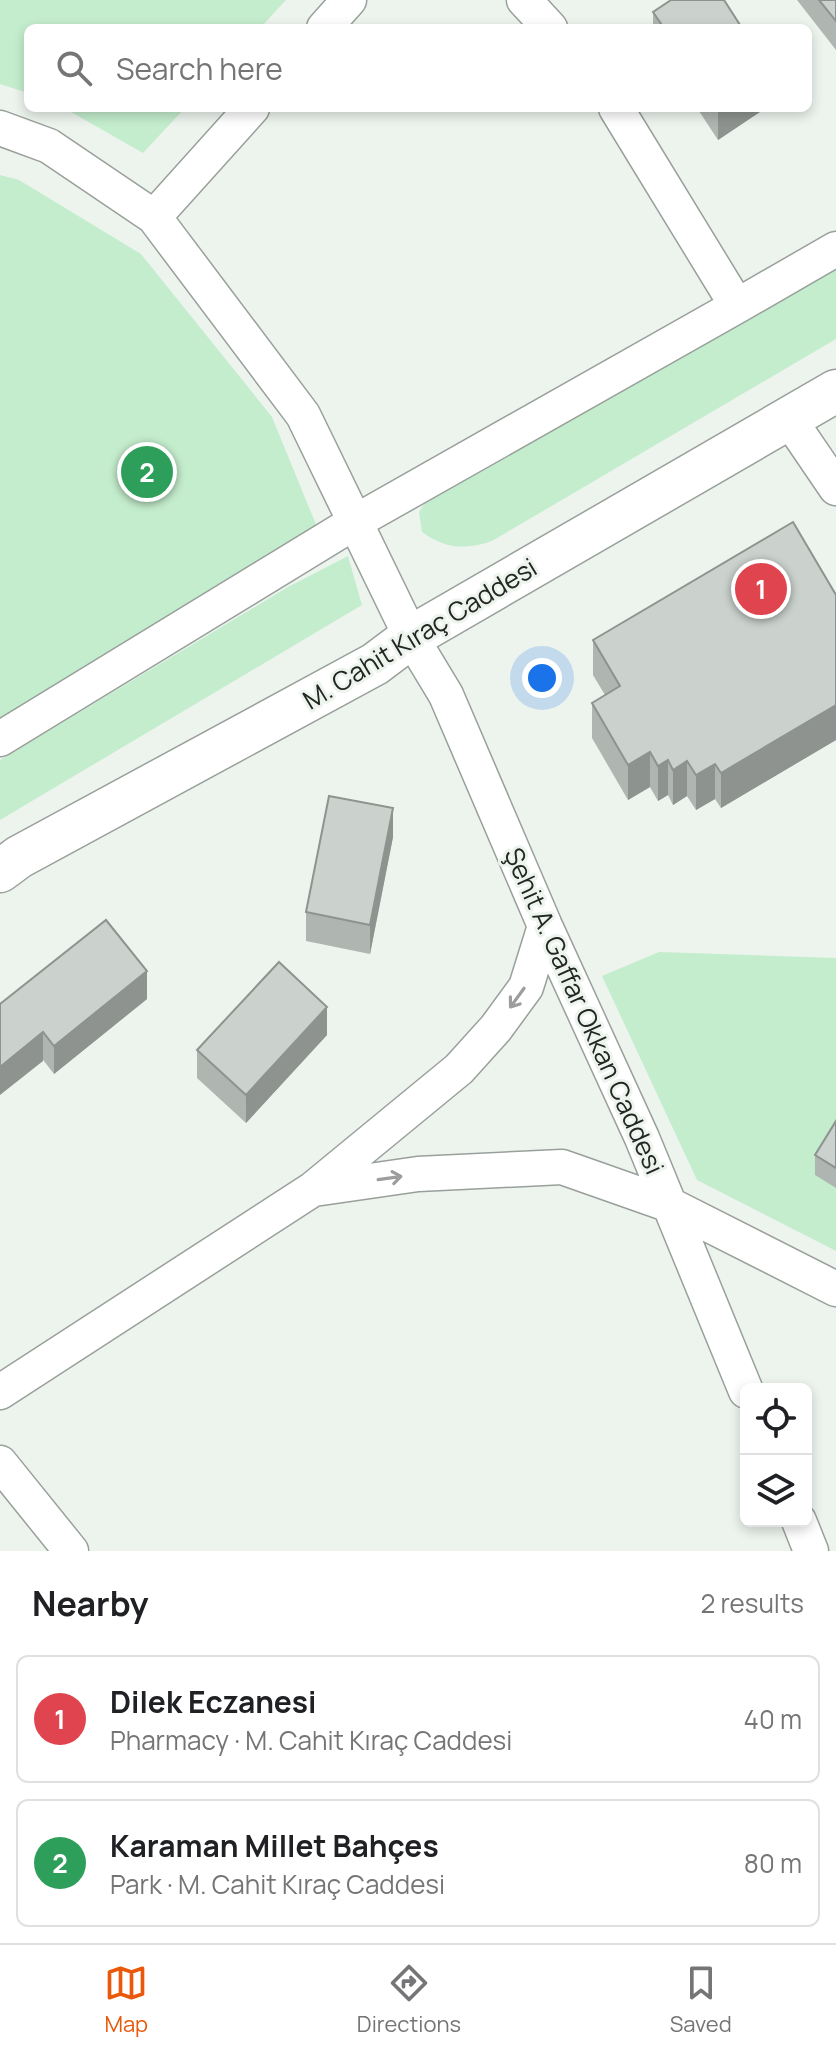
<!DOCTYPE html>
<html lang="en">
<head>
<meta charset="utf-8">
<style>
  body { margin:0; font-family:Manrope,sans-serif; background:#f2f2f2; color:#202124 }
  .controls { position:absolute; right:24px; bottom:24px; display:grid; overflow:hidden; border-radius:12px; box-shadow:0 4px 12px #0003 }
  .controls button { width:72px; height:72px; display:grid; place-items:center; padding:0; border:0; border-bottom:2px solid #e0e0e0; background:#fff; color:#202124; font:40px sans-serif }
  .you { position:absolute; left:542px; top:678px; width:28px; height:28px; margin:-20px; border:6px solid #fff; border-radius:50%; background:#1a73e8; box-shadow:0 0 0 12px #1a73e833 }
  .badge { display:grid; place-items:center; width:52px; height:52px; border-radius:50%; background:#ea580c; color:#fff; font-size:26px; font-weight:700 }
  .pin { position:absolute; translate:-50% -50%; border:4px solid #fff; box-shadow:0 2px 8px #0006 }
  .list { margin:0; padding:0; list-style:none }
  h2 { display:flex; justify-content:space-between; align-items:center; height:104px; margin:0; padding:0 32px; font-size:34px }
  h2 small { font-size:26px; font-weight:400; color:#757577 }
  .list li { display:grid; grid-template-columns:52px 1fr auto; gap:24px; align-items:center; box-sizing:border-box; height:128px; margin:0 16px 16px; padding:0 16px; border:2px solid #e0e0e0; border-radius:12px }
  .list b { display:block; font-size:30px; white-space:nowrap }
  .list p { margin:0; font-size:26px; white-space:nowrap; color:#757577 }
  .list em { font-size:26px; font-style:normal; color:#757577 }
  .icon { flex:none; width:44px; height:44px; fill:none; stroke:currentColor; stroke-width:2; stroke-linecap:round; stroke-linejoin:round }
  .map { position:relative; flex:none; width:836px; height:1551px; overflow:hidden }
  .search { position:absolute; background:#fff; box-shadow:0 4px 12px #0003; left:24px; right:24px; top:24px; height:88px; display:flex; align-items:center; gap:20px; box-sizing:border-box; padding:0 28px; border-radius:12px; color:#757577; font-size:30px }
  .sheet { height:392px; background:#fff }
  nav { display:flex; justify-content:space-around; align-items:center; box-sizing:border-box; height:112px; border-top:2px solid #e0e0e0; background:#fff; font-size:22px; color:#757577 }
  nav a { display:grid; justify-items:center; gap:4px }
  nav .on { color:#ea580c }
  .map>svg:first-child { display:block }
</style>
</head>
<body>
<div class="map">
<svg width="836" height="1551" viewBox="0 0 836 1551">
  <rect width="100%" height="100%" fill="#edf4ee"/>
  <path fill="#c4edcd" d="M 0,0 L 286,0 L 260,28 L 28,28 L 28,93 L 0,84 Z
    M 64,108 L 185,108 L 143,153 Z
    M 0,175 L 19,180 L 141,254 L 272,417 L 317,527 L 0,720 Z
    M 836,267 L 836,339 L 492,541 C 465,550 445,549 422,532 L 419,512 L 424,504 Z
    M 348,556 L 362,605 L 0,820 L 0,760 L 288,587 Z
    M 659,952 L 836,958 L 836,1251 L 697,1180 L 602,976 Z"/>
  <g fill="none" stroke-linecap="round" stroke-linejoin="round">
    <defs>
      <path id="minor" d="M 524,0 L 550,28
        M 324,28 L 349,0
        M 0,128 L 49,146 L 154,217 L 303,415 L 411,637 L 446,695 L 545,926 L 642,1138 L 746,1391
        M 154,217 L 252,108
        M 737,306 L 836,249
        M 789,419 L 836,488
        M 0,739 L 355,522 L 737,306 L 616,108
        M 314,1189 L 418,1174 L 562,1167 L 670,1205 L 836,1289
        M 0,1392 L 313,1189 L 459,1069 L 496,1028 L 526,987 L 545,926
        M 0,1463 L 71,1551
        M 799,1521 L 811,1551"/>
      <path id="tertiary" d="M 0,871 L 19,857 L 375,664 L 411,637 L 836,391"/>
    </defs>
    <use href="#minor" stroke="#99a09b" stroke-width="37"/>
    <use href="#tertiary" stroke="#99a09b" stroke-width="45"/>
    <use href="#minor" stroke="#fff" stroke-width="34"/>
    <use href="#tertiary" stroke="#fff" stroke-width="42"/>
  </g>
  <path fill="#afb5b0" d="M 797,0 L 836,0 L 836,50 Z
    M 653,12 L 742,28 L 653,28 Z
    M 697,108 L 766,108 L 718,140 Z
    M 836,595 L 836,740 L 721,808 L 715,799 L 696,810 L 687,796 L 673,805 L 668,795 L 658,801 L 650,787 L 628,800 L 592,738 L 592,703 L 605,695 L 593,675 L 593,640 Z
    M 393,837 L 370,954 L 306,941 L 306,912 Z
    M 147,999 L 54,1074 L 0,1004 Z
    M 327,1035 L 246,1123 L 197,1078 L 197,1050 Z
    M 836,1121 L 836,1188 L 815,1175 L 815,1155 Z"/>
  <path fill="#8e9390" d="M 723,108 L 766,108 L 718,140 L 718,112 Z
    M 836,705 L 836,740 L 721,808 L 721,773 Z
    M 650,752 L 650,787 L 628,800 L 628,765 Z
    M 668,760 L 668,795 L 658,801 L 658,766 Z
    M 687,761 L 687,796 L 673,805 L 673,770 Z
    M 715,764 L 715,799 L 696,810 L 696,775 Z
    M 393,808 L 393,837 L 370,954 L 370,925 Z
    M 147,971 L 147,999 L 54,1074 L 54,1046 Z
    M 327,1007 L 327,1035 L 246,1123 L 246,1095 Z
    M 43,1032 L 43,1061 L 0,1095 L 0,1067 Z"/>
  <path fill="#cbd2cd" stroke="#8e9390" stroke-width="2" d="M 671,0 L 724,0 L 742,28 L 664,28 L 653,12 Z
    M 819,0 L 836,0 L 836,21 Z
    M 793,522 L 836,595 L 836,705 L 721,773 L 715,764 L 696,775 L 687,761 L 673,770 L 668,760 L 658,766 L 650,752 L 628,765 L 592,703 L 620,686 L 593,640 Z
    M 329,796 L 393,808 L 370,925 L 306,912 Z
    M 106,920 L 147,971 L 54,1046 L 43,1032 L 0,1067 L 0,1004 Z
    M 279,962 L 327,1007 L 246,1095 L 197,1050 Z
    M 836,1121 L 836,1168 L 815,1155 Z"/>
  <defs><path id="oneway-shaft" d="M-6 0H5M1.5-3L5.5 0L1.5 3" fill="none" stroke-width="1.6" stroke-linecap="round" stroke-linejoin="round" transform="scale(2)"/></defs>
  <g stroke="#9c9d9c">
    <use href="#oneway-shaft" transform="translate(517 998) rotate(126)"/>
    <use href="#oneway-shaft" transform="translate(390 1178) rotate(-8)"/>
  </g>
  <g text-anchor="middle" stroke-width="6" stroke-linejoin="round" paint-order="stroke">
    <g font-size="26" fill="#232623" stroke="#edf4ee">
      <text transform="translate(420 634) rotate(-31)" y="9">M. Cahit Kıraç Caddesi</text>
      <text transform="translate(584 1011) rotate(66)" y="9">Şehit A. Gaffar Okkan Caddesi</text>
    </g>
  </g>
</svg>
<div class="controls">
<button><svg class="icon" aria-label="locate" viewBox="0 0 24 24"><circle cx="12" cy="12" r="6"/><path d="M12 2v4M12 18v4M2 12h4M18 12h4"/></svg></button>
<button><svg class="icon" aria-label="layers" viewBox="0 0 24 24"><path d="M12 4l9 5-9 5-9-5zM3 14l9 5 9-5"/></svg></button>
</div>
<div class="you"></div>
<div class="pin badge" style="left:761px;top:589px;background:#e0444e">1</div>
<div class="pin badge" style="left:147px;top:472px;background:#2e9e5b">2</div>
<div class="search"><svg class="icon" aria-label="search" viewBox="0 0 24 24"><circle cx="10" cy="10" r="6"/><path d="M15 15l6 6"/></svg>Search here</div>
</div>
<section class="sheet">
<h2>Nearby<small>2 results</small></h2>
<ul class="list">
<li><span class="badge" style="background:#e0444e">1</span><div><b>Dilek Eczanesi</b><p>Pharmacy · M. Cahit Kıraç Caddesi</p></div><em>40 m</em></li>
<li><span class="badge" style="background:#2e9e5b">2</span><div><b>Karaman Millet Bahçes</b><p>Park · M. Cahit Kıraç Caddesi</p></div><em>80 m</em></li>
</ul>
</section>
<nav>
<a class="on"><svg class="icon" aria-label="map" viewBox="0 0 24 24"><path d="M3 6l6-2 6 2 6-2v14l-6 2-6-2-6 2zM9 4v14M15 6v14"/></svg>Map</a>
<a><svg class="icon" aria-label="directions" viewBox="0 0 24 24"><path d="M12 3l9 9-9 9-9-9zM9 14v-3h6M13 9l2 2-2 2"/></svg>Directions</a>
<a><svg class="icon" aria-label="saved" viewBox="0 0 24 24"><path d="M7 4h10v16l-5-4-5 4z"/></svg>Saved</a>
</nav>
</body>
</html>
